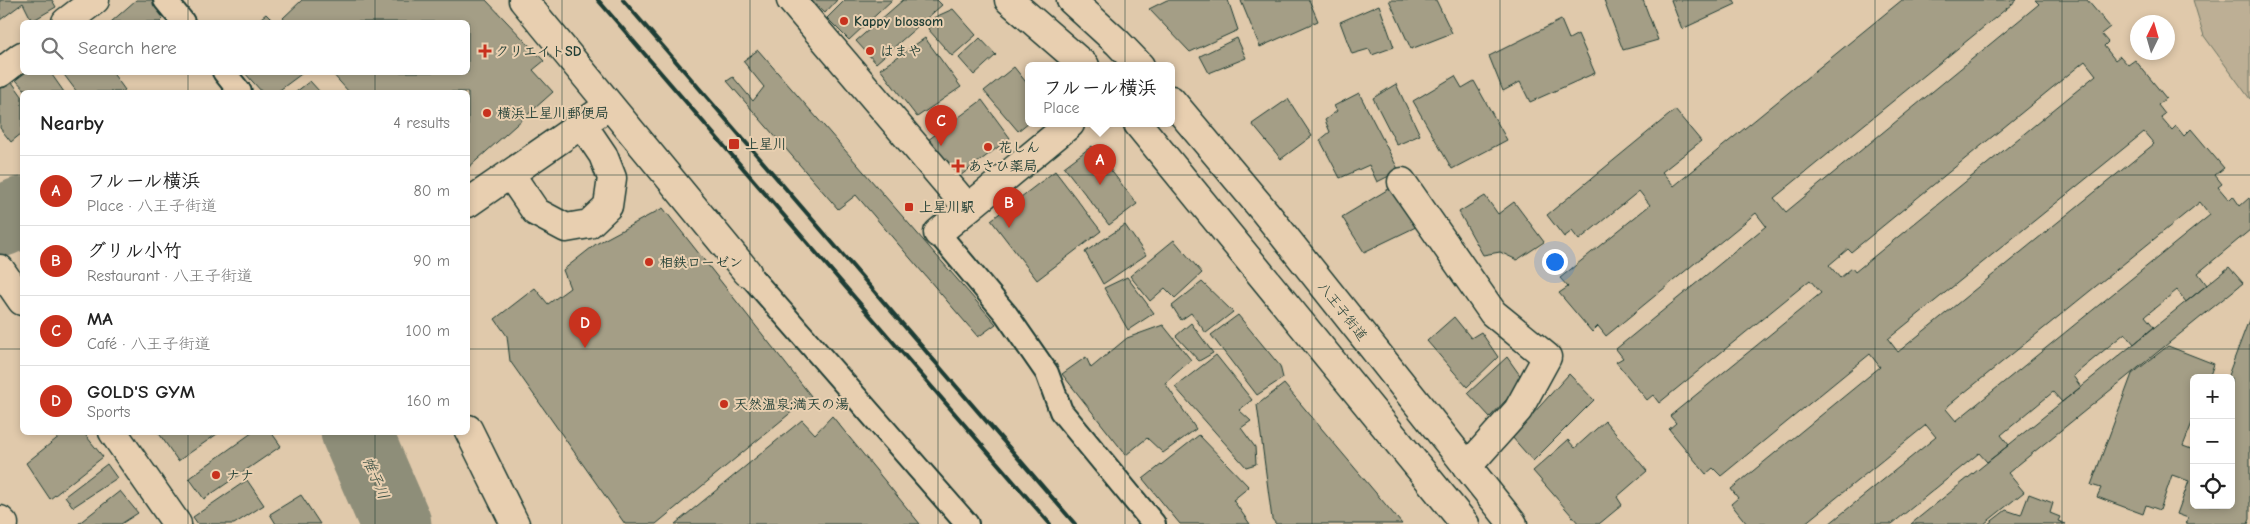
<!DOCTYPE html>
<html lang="en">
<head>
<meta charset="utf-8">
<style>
  body { margin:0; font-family:"Comic Neue","Klee One",sans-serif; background:#f6f6f6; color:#222 }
  .controls { position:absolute; right:15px; bottom:15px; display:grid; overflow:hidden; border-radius:8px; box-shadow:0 2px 8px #0003 }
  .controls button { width:45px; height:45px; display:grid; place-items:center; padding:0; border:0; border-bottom:1px solid #e0e0e0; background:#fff; color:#222; font:25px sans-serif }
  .compass { position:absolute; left:2130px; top:15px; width:45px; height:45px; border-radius:50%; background:#fff; box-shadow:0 2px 8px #0003; rotate:5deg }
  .you { position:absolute; left:1554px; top:261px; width:18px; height:18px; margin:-12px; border:4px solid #fff; border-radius:50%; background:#1a73e8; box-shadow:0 0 0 8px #1a73e833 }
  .badge { display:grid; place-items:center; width:32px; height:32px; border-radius:50%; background:#c8321e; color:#fff; font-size:16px; font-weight:700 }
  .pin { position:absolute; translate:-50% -41px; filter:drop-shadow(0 1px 2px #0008) }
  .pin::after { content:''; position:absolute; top:26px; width:18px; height:15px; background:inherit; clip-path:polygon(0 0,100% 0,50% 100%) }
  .popup { position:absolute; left:1025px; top:62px; width:150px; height:65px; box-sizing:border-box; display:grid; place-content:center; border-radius:8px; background:#fff; filter:drop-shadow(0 1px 4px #0005); font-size:16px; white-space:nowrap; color:#767676 }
  .popup b { font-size:19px; color:#222 }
  .popup::after { content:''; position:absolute; left:50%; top:100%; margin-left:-10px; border:10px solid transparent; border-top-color:#fff }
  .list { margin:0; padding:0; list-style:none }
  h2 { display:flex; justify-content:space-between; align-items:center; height:65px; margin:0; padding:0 20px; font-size:21px }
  h2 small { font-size:16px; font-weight:400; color:#767676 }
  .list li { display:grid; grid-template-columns:32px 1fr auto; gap:15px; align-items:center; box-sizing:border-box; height:70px; padding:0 20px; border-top:1px solid #e0e0e0 }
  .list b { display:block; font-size:19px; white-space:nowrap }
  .list p { margin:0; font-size:16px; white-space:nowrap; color:#767676 }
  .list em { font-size:16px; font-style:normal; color:#767676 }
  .icon { flex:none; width:28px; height:28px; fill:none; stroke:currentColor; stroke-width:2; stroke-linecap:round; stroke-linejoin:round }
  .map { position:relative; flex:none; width:2250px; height:524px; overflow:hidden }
  .search { position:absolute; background:#fff; box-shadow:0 2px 8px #0003; left:20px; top:20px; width:450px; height:55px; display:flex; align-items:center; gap:12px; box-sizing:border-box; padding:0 18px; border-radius:8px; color:#767676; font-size:19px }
  .panel { position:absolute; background:#fff; box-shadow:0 2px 8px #0003; left:20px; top:90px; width:450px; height:345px; border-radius:8px }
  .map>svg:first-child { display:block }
</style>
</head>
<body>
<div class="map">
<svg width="2250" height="524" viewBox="0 0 2250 524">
  <rect width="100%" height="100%" fill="#e0c9ab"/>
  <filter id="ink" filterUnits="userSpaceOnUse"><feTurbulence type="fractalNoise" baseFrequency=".02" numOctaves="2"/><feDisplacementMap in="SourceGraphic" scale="10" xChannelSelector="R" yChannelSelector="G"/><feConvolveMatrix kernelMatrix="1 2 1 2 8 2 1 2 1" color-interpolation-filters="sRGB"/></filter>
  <g filter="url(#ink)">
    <path fill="#bdaf95" stroke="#6e7664" d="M 2193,0 L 2250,0 L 2250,99 L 2204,36 Z"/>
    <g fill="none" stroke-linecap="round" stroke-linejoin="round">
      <path stroke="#8e8e79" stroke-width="71" d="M 0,222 L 22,212
        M 356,432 L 396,524"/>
    </g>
    <path fill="#a49e86" stroke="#1f3d34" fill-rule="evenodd" d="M 0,0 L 52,0 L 56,7 L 32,21 L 23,3 L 0,20 Z
      M 136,0 L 154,0 L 166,16 L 160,22 L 111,22 Z
      M 302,0 L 486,0 L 544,61 L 533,70 L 553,92 L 468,168 L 468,92 L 349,92 L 331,72 L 468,72 L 468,22 L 286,22 L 283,18 Z
      M 811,0 L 837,0 L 825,13 Z
      M 845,0 L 892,0 L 849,40 L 827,18 Z
      M 903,0 L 937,0 L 942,5 L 876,63 L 856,41 Z
      M 1167,0 L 1228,0 L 1238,30 L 1190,52 L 1149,9 Z
      M 1243,0 L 1309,0 L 1318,21 L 1260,47 L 1241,1 Z
      M 1389,0 L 1436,0 L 1452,33 L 1411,49 Z
      M 1604,0 L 1643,0 L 1658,40 L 1623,50 Z
      M 1671,0 L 1734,0 L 1736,4 L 1682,29 Z
      M 1902,0 L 2017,0 L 1774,198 L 1786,212 L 2039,4 L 2035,0 L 2087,0 L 2110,27 L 2101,34 L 2108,42 L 2104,46 L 2115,60 L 2120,56 L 2128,65 L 2135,60 L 2166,98 L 2158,105 L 2165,114 L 2161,117 L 2172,130 L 2176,126 L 2184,136 L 2191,129 L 2224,168 L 2215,175 L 2222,184 L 2218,187 L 2229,200 L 2233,196 L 2240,206 L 2249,198 L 2250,200 L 2250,230 L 2198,273 L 2207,285 L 2186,302 L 2177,290 L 2145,316 L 2154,327 L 2134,344 L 2125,333 L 2073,376 L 2081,387 L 2062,402 L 2053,392 L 2001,435 L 2009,445 L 1987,462 L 1979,453 L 1892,524 L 1829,524 L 1936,437 L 1926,425 L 1804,524 L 1747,524 L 1731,504 L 1738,498 L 1731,489 L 1880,367 L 1870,354 L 1721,476 L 1713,468 L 1706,474 L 1669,429 L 1676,423 L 1670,416 L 1821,293 L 1810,280 L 1659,403 L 1653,395 L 1647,400 L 1616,362 L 1623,358 L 1616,349 L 1766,226 L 1756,213 L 1606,336 L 1598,326 L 1592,332 L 1559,293 L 1568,287 L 1560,278 L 1650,205 L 1639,191 L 1579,240 L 1572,231 L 1564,237 L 1547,215 L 1675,110 L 1701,141 L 1662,172 L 1674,186 ZM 2085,61 L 2096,75 L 1855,272 L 1852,268 L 1840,278 L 1829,265 L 1848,249 L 1851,252 ZM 2144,132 L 2154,144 L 1898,352 L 1888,339 ZM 2200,202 L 2210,215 L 1956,421 L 1946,409 L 1949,405 Z
      M 1379,5 L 1394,47 L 1372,55 L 1369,49 L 1352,54 L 1340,22 Z
      M 953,9 L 976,35 L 952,56 L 928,29 L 933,18 Z
      M 266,14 L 274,22 L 256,22 Z
      M 1561,20 L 1569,39 L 1578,34 L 1595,73 L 1530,102 L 1520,82 L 1503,91 L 1489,56 Z
      M 925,38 L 961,87 L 917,117 L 880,69 Z
      M 980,38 L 996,55 L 974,75 L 959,58 Z
      M 1237,38 L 1246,58 L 1209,73 L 1200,56 Z
      M 758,50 L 996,324 L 978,337 L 856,195 L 838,209 L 727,81 L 733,77 L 753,101 L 764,87 L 743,61 Z
      M 1014,67 L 1029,86 L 1029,122 L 1018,131 L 984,91 Z
      M 22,72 L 50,72 L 64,92 L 27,92 L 14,78 Z
      M 62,72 L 112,72 L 125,90 L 122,92 L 77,92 Z
      M 244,72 L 304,72 L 277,92 L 262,92 Z
      M 1455,76 L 1462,88 L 1474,81 L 1507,140 L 1452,169 L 1413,101 Z
      M 9,78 L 22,96 L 22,133 L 11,142 L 0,128 L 0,85 Z
      M 310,81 L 320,92 L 296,92 Z
      M 1396,84 L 1420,135 L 1397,145 L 1373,98 Z
      M 1359,93 L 1399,171 L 1377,182 L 1369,165 L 1340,178 L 1320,140 L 1330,132 L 1325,120 L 1337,111 L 1334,106 Z
      M 1288,99 L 1312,136 L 1281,159 L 1252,124 Z
      M 982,100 L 1010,138 L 956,179 L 928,140 Z
      M 1092,146 L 1137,204 L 1109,225 L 1064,167 Z
      M 1055,171 L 1101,231 L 1037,280 L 991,220 Z
      M 1397,184 L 1420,225 L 1364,252 L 1342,217 Z
      M 1485,196 L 1498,214 L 1514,202 L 1544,242 L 1517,260 L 1500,252 L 1483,255 L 1459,212 Z
      M 663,208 L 811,396 L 656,524 L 625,524 L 510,361 L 507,336 L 495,319 L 535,288 L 548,304 L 570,288 L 563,270 L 596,244 Z
      M 1125,225 L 1146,255 L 1103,284 L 1085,252 Z
      M 1174,240 L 1202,273 L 1175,298 L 1165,288 L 1150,301 L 1130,276 Z
      M 2229,267 L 2243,283 L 2008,473 L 2024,492 L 1984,524 L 1911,524 Z
      M 1127,277 L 1154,313 L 1128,330 L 1104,288 Z
      M 1202,282 L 1233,312 L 1206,333 L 1191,313 L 1181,320 L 1172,306 Z
      M 1238,315 L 1280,366 L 1283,378 L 1257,395 L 1211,335 Z
      M 1454,317 L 1471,338 L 1481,332 L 1498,357 L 1467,387 L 1427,341 Z
      M 2250,317 L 2250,519 L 2248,524 L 2186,524 L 2188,518 L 2177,514 L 2189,481 L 2172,475 L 2160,510 L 2146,505 L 2143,514 L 2097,497 L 2101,488 L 2091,485 L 2132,374 L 2168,346 L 2214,364 L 2209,378 L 2194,378 L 2194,418 L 2183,446 L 2194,450 L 2194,505 L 2231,505 L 2231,378 L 2227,378 Z
      M 1191,323 L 1213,353 L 1199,361 L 1176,336 Z
      M 1163,325 L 1191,360 L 1165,383 L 1196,429 L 1163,453 L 1147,438 L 1126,455 L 1062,374 L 1086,357 L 1091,368 L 1127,338 Z
      M 1216,355 L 1252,400 L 1239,410 L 1251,421 L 1241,428 L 1255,447 L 1256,464 L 1246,467 L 1175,387 Z
      M 1507,357 L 1524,381 L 1490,417 L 1468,393 Z
      M 1569,374 L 1594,400 L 1533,461 L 1512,437 Z
      M 1284,384 L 1402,524 L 1276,524 L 1272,519 L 1257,405 Z
      M 832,416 L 920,524 L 675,524 L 802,420 L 815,434 Z
      M 1605,421 L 1647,471 L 1617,497 L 1622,505 L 1599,524 L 1579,524 L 1533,471 L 1568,440 L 1575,448 Z
      M 65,432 L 83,432 L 103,457 L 50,499 L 26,463 Z
      M 158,432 L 220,432 L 178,461 Z
      M 253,432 L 271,432 L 281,446 L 204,499 L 189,478 Z
      M 1199,435 L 1249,487 L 1233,500 L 1250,524 L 1180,524 L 1143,479 Z
      M 107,464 L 117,478 L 73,507 L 65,496 Z
      M 247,480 L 264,505 L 234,524 L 198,524 L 193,517 Z
      M 120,491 L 138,513 L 121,524 L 78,524 Z
      M 2029,494 L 2053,503 L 2050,513 L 2060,517 L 2058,521 L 2066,524 L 1988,524 L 2006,510 L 2021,515 Z
      M 301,495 L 320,524 L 276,524 L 270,514 Z"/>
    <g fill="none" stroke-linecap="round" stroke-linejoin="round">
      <defs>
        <path id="service" d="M 165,0 L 183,22
          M 224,72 L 240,92
          M 938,233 L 1006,314 L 1047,373 L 1061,411 L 1154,524
          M 747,272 L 967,524"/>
        <path id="minor" d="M 523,0 L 747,272
          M 791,0 L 968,208
          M 66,22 L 95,0
          M 0,73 L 22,56
          M 510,174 L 536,212 L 566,228 L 589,224 L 608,206 L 612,178 L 603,155 L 582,124
          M 1402,182 L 1493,313 L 1547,357 L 1518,410 L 1467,467
          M 468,203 L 598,113
          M 938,233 L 1070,124
          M 468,429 L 515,524
          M 0,520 L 4,524"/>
        <path id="tertiary" d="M 0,269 L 22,301
          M 113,432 L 177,524"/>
        <path id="trunk" d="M 1009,0 L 1085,66
          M 1071,0 L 1118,43 L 1140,66
          M 1171,100 L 1265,212 L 1513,524
          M 1138,124 L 1465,524"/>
      </defs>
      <use href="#service" stroke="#1f3d34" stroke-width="26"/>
      <use href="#minor" stroke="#1f3d34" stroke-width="31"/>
      <use href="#tertiary" stroke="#1f3d34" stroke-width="31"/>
      <use href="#trunk" stroke="#1f3d34" stroke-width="31"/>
      <use href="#service" stroke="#e8cfb0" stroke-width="22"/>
      <use href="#minor" stroke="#e8cfb0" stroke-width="28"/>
      <use href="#tertiary" stroke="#e8cfb0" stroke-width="28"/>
      <use href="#trunk" stroke="#e8cfb0" stroke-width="28"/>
      <path stroke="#1f3d34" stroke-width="4" d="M 598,0 L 1050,524
        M 623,0 L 1075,524"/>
    </g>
  </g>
  <path fill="none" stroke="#1f3d34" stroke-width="1" stroke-opacity="0.55" d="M 188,0 L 188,22M 375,0 L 375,22M 562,0 L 562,524M 750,0 L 750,524M 938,0 L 938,524M 1125,0 L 1125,524M 1312,0 L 1312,524M 1500,0 L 1500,524M 1688,0 L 1688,524M 1875,0 L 1875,524M 2062,0 L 2062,524M 188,72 L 188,92M 375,72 L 375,92M 0,175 L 22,175M 468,175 L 2250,175M 0,349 L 22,349M 468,349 L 2250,349M 188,432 L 188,524M 375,432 L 375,524"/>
  <g fill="#c8321e" stroke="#e8cfb0" stroke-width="2">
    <circle cx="844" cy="21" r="5"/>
    <path d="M482.5 43.5h5v5h5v5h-5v5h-5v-5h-5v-5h5z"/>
    <circle cx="870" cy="51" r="5"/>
    <circle cx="487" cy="113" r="5"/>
    <rect x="728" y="138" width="12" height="12" rx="2.5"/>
    <circle cx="988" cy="147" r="5"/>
    <path d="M955.5 158.5h5v5h5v5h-5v5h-5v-5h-5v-5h5z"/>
    <rect x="904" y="202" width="10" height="10" rx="2.5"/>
    <circle cx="649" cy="262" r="5"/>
    <circle cx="724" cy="404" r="5"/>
    <circle cx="216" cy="475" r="5"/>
  </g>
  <g text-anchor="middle" stroke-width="4" stroke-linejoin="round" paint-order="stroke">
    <g font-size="14" font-weight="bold" fill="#1f3d34" stroke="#e8cfb0" text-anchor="start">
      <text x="854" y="26">Kappy blossom</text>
      <text x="495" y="56">クリエイトSD</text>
      <text x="880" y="56">はまや</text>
      <text x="497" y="118">横浜上星川郵便局</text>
      <text x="745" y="149">上星川</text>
      <text x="998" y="152">花しん</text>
      <text x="968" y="171">あさひ薬局</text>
      <text x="919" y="212">上星川駅</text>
      <text x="659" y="267">相鉄ローゼン</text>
      <text x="734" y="409">天然温泉;満天の湯</text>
      <text x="226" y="480">ナナ</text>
    </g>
    <g font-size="14" fill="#1f3d34" stroke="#e8cfb0">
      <text transform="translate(1343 311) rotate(52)" y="5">八王子街道</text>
    </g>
    <g font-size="15" font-style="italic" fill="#30493e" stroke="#e8cfb0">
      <text transform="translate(376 478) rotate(67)" y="5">帷子川</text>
    </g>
  </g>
</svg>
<div class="controls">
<button>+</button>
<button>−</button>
<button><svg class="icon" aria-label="locate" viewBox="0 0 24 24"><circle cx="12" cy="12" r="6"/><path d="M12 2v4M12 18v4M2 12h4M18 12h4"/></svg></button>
</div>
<svg class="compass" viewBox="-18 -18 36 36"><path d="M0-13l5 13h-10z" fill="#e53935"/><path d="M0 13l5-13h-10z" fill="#767676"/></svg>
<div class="you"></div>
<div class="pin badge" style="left:1100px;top:185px">A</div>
<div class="popup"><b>フルール横浜</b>Place</div>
<div class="pin badge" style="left:1009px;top:228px">B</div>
<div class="pin badge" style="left:941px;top:146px">C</div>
<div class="pin badge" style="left:585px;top:348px">D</div>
<div class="search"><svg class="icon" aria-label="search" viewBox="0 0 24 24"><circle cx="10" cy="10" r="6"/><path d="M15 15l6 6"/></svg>Search here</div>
<section class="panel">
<h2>Nearby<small>4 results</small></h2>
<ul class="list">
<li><span class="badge">A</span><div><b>フルール横浜</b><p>Place · 八王子街道</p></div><em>80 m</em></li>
<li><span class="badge">B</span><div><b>グリル小竹</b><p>Restaurant · 八王子街道</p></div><em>90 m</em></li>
<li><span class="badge">C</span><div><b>MA</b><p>Café · 八王子街道</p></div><em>100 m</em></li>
<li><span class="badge">D</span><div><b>GOLD'S GYM</b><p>Sports</p></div><em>160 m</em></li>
</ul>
</section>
</div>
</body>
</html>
